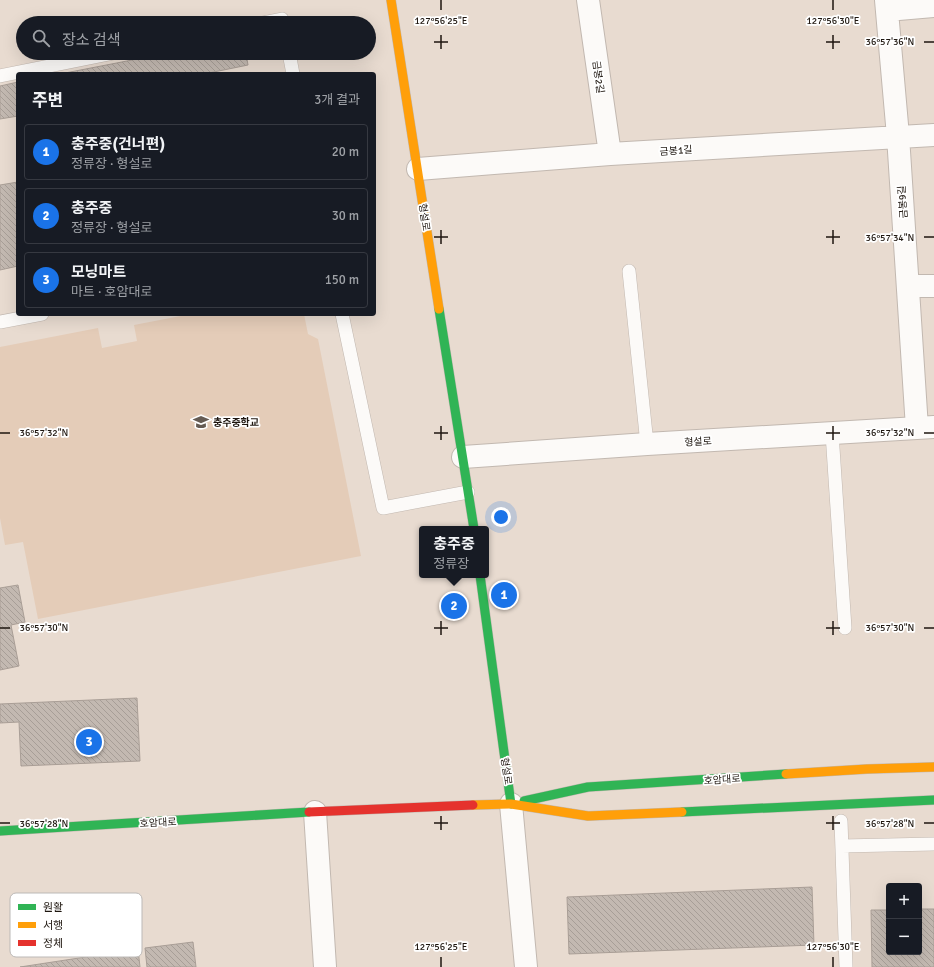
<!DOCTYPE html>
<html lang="ko">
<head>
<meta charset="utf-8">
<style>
  body { margin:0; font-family:Signika,"Noto Sans KR",sans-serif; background:#20242c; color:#f1f3f6 }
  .controls { position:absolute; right:12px; bottom:12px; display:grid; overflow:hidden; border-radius:4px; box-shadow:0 4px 16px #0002 }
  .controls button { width:36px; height:36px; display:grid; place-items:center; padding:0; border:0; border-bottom:1px solid #363941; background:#171b24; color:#f1f3f6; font:20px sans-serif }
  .you { position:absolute; left:501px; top:517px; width:14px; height:14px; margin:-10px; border:3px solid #fff; border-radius:50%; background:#1a73e8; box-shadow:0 0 0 6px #1a73e833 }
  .badge { display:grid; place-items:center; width:26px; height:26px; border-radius:50%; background:#1a73e8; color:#fff; font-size:13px; font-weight:700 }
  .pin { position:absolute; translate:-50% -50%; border:2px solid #fff; box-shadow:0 1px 4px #0006 }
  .popup { position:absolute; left:419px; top:526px; width:70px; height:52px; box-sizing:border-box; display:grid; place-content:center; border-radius:4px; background:#171b24; filter:drop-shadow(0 1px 3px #0005); font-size:13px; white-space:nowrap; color:#9ea1a6 }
  .popup b { font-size:15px; color:#f1f3f6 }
  .popup::after { content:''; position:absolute; left:50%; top:100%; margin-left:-8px; border:8px solid transparent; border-top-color:#171b24 }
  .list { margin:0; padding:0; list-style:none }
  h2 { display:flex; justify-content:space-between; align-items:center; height:52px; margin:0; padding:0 16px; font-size:17px }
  h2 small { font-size:13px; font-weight:400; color:#9ea1a6 }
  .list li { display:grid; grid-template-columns:26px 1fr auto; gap:12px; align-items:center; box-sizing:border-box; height:56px; margin:0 8px 8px; padding:0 8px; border:1px solid #363941; border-radius:4px }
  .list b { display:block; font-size:15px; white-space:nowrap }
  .list p { margin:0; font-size:13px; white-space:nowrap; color:#9ea1a6 }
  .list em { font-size:13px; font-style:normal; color:#9ea1a6 }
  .icon { flex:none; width:22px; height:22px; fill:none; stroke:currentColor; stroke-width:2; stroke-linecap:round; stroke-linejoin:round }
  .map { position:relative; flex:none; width:934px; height:967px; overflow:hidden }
  .search { position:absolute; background:#171b24; box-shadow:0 4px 16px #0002; left:16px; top:16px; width:360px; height:44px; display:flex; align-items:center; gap:10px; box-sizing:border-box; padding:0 14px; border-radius:22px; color:#9ea1a6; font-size:15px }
  .panel { position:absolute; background:#171b24; box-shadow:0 4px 16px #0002; left:16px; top:72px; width:360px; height:244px; border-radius:4px }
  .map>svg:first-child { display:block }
</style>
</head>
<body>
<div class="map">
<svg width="934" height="967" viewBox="0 0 934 967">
  <defs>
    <pattern id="building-back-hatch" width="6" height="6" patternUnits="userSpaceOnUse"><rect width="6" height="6" fill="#c3b9b1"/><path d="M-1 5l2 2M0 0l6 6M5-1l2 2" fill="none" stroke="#a79e97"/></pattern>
  </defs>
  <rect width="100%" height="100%" fill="#e8dbd0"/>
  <path fill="#e4ccb8" d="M 191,314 L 304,314 L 308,334 L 318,339 L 361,556 L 38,619 L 23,542 L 5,545 L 0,518 L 0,347 L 98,328 L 102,348 L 137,341 L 134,325 Z"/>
  <path fill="url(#building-back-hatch)" stroke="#a99e96" d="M 168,53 L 246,53 L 248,65 L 204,74 L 60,74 Z
    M 18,82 L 18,116 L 0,119 L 0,86 Z
    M 18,182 L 18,266 L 0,270 L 0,185 Z
    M 18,585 L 25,622 L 11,625 L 19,666 L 0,670 L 0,588 Z
    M 137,698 L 140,761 L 21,766 L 19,722 L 0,723 L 0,704 Z
    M 812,887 L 814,945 L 569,954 L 567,897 Z
    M 919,909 L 934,909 L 934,967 L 872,967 L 871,910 L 889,910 L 889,952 L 919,952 Z
    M 193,942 L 196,967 L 147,967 L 145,948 Z
    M 138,949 L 140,967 L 20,967 Z"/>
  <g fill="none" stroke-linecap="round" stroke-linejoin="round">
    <defs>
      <path id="lane" d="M 262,23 L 282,19 L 283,23
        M 289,53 L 293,74
        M 0,76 L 114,53
        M 629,271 L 647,444
        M 342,314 L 383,508 L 468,492
        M 0,322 L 42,314
        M 832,433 L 845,628
        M 841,821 L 846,967
        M 842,846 L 934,844"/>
      <path id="street" d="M 588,0 L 610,154
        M 886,0 L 898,136 L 917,428
        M 887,10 L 934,6
        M 418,169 L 610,154 L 934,135
        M 908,286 L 934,286
        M 463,457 L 647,444 L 934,427
        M 511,804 L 526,967
        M 315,812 L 325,967"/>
      <path id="fast" d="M 439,309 L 474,529
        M 480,575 L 511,804
        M 524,801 L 588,787 L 786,774
        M 682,812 L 934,800
        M 0,831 L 309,812"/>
      <path id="slow" d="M 391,0 L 439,309
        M 786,774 L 867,769 L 934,767
        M 473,805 L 511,804 L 588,816 L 682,812"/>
      <path id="jam" d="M 309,812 L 473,805"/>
    </defs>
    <use href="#lane" stroke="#c2b8b0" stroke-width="14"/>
    <use href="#street" stroke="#c2b8b0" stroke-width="24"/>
    <use href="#fast" stroke="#c2b8b0" stroke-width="10"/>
    <use href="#slow" stroke="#c2b8b0" stroke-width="10"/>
    <use href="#jam" stroke="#c2b8b0" stroke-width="10"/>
    <use href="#lane" stroke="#fcfaf8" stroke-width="13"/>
    <use href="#street" stroke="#fcfaf8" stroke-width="22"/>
    <use href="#fast" stroke="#30b455" stroke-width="9"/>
    <use href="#slow" stroke="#ff9f0a" stroke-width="9"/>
    <use href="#jam" stroke="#e5322d" stroke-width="9"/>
  </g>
  <path fill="none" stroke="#1e160f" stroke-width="1.5" d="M 441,0 L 441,10M 833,0 L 833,10M 441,35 L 441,49M 833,35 L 833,49M 434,42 L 448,42M 826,42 L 840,42M 924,42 L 934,42M 441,230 L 441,244M 833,230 L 833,244M 434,237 L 448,237M 826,237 L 840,237M 924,237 L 934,237M 441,426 L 441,440M 833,426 L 833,440M 0,433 L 10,433M 434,433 L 448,433M 826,433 L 840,433M 924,433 L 934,433M 441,621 L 441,635M 833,621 L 833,635M 0,628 L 10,628M 434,628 L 448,628M 826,628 L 840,628M 924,628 L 934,628M 441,816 L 441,830M 833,816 L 833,830M 0,823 L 10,823M 434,823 L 448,823M 826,823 L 840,823M 924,823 L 934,823M 441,957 L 441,967M 833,957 L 833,967"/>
  <defs>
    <symbol id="school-bare" viewBox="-9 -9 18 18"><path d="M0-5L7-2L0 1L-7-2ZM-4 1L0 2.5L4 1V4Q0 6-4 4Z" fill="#655b53" stroke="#fff" stroke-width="2.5" paint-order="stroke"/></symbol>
  </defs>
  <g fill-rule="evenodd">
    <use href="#school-bare" x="190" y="411" width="22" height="22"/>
  </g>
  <g text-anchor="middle" stroke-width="3.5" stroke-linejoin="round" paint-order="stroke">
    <g font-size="10" fill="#1e160f" stroke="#fff">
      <text transform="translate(599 77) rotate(82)" y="4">금봉2길</text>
      <text transform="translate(676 150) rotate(-4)" y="4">금봉1길</text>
      <text transform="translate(902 202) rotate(-94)" y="4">금봉9길</text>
      <text transform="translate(425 217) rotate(81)" y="4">형설로</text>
      <text transform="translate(698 441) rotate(-3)" y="4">형설로</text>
      <text transform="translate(507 771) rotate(82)" y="4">형설로</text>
      <text transform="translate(722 779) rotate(-4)" y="4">호암대로</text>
      <text transform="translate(158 822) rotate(-3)" y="4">호암대로</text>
    </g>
    <g font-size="10" font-weight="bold" fill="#1e160f" stroke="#fff" text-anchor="start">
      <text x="213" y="426">충주중학교</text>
    </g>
  </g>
  <rect x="10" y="893" width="132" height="64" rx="6" fill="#fff" stroke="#bcb9b7" stroke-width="1"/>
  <rect x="18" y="904" width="18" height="6" fill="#30b455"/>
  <rect x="18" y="922" width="18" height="6" fill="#ff9f0a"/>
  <rect x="18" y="940" width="18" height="6" fill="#e5322d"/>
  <g font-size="11" fill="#1e160f">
    <text x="43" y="911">원활</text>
    <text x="43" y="929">서행</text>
    <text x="43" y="947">정체</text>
  </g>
  <g font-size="10" text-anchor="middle" fill="#1e160f" stroke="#fff" stroke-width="3.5" stroke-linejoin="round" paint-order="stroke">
    <text x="441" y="24">127°56'25"E</text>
    <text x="833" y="24">127°56'30"E</text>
    <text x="890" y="45">36°57'36"N</text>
    <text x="890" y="241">36°57'34"N</text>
    <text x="44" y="436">36°57'32"N</text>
    <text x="890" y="436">36°57'32"N</text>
    <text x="44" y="631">36°57'30"N</text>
    <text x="890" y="631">36°57'30"N</text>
    <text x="44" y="827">36°57'28"N</text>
    <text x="890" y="827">36°57'28"N</text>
    <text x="441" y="950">127°56'25"E</text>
    <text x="833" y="950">127°56'30"E</text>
  </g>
</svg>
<div class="controls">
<button>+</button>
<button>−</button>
</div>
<div class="you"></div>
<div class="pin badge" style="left:504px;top:595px">1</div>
<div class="pin badge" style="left:454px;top:606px">2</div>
<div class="popup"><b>충주중</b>정류장</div>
<div class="pin badge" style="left:89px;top:742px">3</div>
<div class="search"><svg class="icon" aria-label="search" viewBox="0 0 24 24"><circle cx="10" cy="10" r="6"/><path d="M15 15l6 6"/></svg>장소 검색</div>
<section class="panel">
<h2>주변<small>3개 결과</small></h2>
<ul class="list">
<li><span class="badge">1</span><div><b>충주중(건너편)</b><p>정류장 · 형설로</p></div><em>20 m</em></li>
<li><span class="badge">2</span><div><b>충주중</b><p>정류장 · 형설로</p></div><em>30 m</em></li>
<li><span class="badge">3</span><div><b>모닝마트</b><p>마트 · 호암대로</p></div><em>150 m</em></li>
</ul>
</section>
</div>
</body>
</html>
